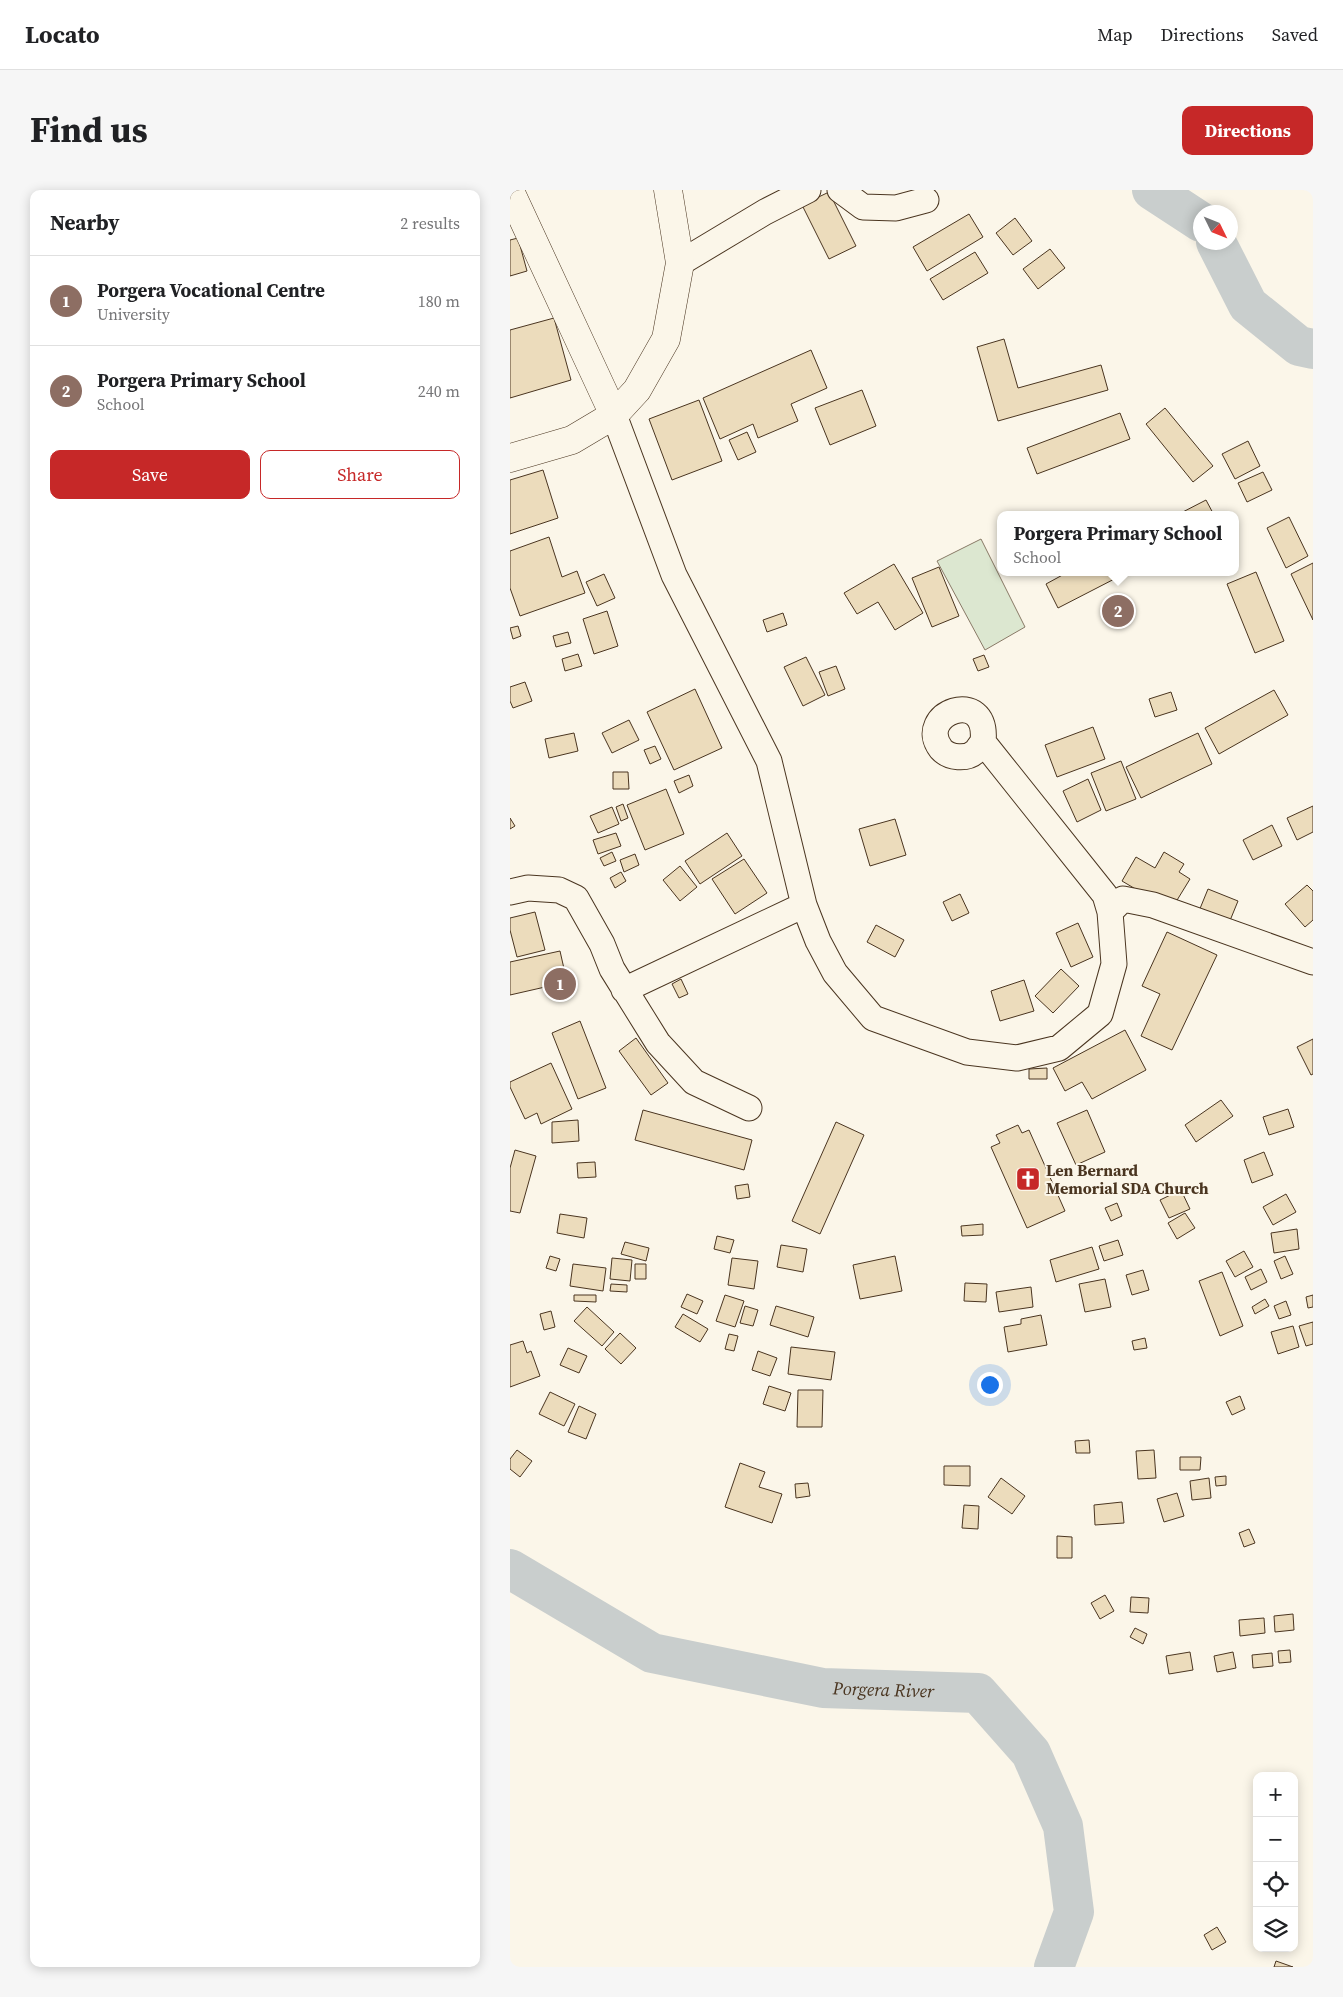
<!DOCTYPE html>
<html lang="en">
<head>
<meta charset="utf-8">
<style>
  body { margin:0; font-family:"Source Serif 4",serif; background:#f6f6f6; color:#202124 }
  .controls { position:absolute; right:15px; bottom:15px; display:grid; overflow:hidden; border-radius:10px; box-shadow:0 2px 12px #0003 }
  .controls button { width:45px; height:45px; display:grid; place-items:center; padding:0; border:0; border-bottom:1px solid #e0e0e0; background:#fff; color:#202124; font:25px sans-serif }
  .compass { position:absolute; left:683px; top:15px; width:45px; height:45px; border-radius:50%; background:#fff; box-shadow:0 2px 12px #0003; rotate:133deg }
  .you { position:absolute; left:479px; top:1194px; width:18px; height:18px; margin:-12px; border:4px solid #fff; border-radius:50%; background:#1a73e8; box-shadow:0 0 0 8px #1a73e833 }
  .badge { display:grid; place-items:center; width:32px; height:32px; border-radius:50%; background:#c62828; color:#fff; font-size:16px; font-weight:700 }
  .pin { position:absolute; translate:-50% -50%; border:2px solid #fff; box-shadow:0 1px 5px #0006 }
  .popup { position:absolute; left:487px; top:321px; width:242px; height:65px; box-sizing:border-box; display:grid; place-content:center; border-radius:10px; background:#fff; filter:drop-shadow(0 1px 4px #0005); font-size:16px; white-space:nowrap; color:#757577 }
  .popup b { font-size:19px; color:#202124 }
  .popup::after { content:''; position:absolute; left:50%; top:100%; margin-left:-10px; border:10px solid transparent; border-top-color:#fff }
  .list { margin:0; padding:0; list-style:none }
  h2 { display:flex; justify-content:space-between; align-items:center; height:65px; margin:0; padding:0 20px; font-size:21px }
  h2 small { font-size:16px; font-weight:400; color:#757577 }
  .list li { display:grid; grid-template-columns:32px 1fr auto; gap:15px; align-items:center; box-sizing:border-box; height:90px; padding:0 20px; border-top:1px solid #e0e0e0 }
  .list b { display:block; font-size:19px; white-space:nowrap }
  .list p { margin:0; font-size:16px; white-space:nowrap; color:#757577 }
  .list em { font-size:16px; font-style:normal; color:#757577 }
  .actions { display:flex; gap:10px; padding:15px 20px }
  .actions a { flex:1; padding:11px 0; border:1px solid #c62828; border-radius:10px; text-align:center; font-size:18px; color:#c62828 }
  .actions .main { background:#c62828; color:#fff }
  .icon { flex:none; width:28px; height:28px; fill:none; stroke:currentColor; stroke-width:2; stroke-linecap:round; stroke-linejoin:round }
  .map { position:relative; flex:none; width:803px; height:1777px; overflow:hidden; border-radius:10px }
  header { display:flex; align-items:center; gap:30px; box-sizing:border-box; height:70px; padding:0 25px; background:#fff; border-bottom:1px solid #e0e0e0 }
  header strong { font-size:24px }
  nav { display:flex; gap:28px; margin-inline-start:auto; font-size:18px }
  .intro { display:flex; align-items:center; justify-content:space-between; box-sizing:border-box; height:120px; padding:0 30px }
  h1 { margin:0; font-size:35px }
  .button { padding:12px 22px; border-radius:10px; background:#c62828; color:#fff; font-size:18px; font-weight:700 }
  main { display:flex; gap:30px; padding:0 30px }
  aside { flex:1; background:#fff; border-radius:10px; box-shadow:0 2px 12px #0003 }
  .map>svg:first-child { display:block }
</style>
</head>
<body>
<header>
<strong>Locato</strong>
<nav><a>Map</a><a>Directions</a><a>Saved</a></nav>
</header>
<div class="intro"><h1>Find us</h1><a class="button">Directions</a></div>
<main>
<aside>
<h2>Nearby<small>2 results</small></h2>
<ul class="list">
<li><span class="badge" style="background:#8d6e63">1</span><div><b>Porgera Vocational Centre</b><p>University</p></div><em>180 m</em></li>
<li><span class="badge" style="background:#8d6e63">2</span><div><b>Porgera Primary School</b><p>School</p></div><em>240 m</em></li>
</ul>
<div class="actions"><a class="main">Save</a><a>Share</a></div>
</aside>
<div class="map">
<svg width="803" height="1777" viewBox="0 0 803 1777">
  <rect width="100%" height="100%" fill="#fbf6e9"/>
  <path fill="#dce7d0" stroke="#887966" d="M 471,349 L 515,437 L 475,460 L 427,371 Z"/>
  <g fill="none" stroke-linecap="round" stroke-linejoin="round">
    <g stroke="#c9cecd" stroke-width="40">
      <path d="M 642,0 L 691,32"/>
      <path d="M 706,52 L 738,115 L 789,156 L 803,159"/>
      <path id="s1" d="M 0,1379 L 142,1463 L 313,1498 L 468,1503 L 521,1563 L 553,1636 L 564,1722 L 544,1777"/>
    </g>
  </g>
  <path fill="#ecdcbc" stroke="#4a3520" d="M 319,2 L 346,56 L 319,69 L 292,15 Z
    M 459,24 L 473,47 L 417,81 L 403,57 Z
    M 505,28 L 522,51 L 503,65 L 486,43 Z
    M 8,48 L 17,81 L 0,86 L 0,50 Z
    M 540,59 L 555,78 L 528,99 L 513,79 Z
    M 465,62 L 478,83 L 433,110 L 420,89 Z
    M 44,128 L 61,190 L 0,208 L 0,140 Z
    M 494,149 L 508,198 L 591,175 L 598,200 L 488,231 L 467,157 Z
    M 301,160 L 317,198 L 281,214 L 288,231 L 248,248 L 243,234 L 210,249 L 193,208 Z
    M 352,200 L 366,236 L 320,255 L 305,218 Z
    M 189,210 L 212,271 L 162,290 L 139,229 Z
    M 655,218 L 703,276 L 683,292 L 636,234 Z
    M 610,223 L 620,249 L 527,284 L 517,258 Z
    M 237,242 L 246,262 L 228,270 L 219,250 Z
    M 738,251 L 750,276 L 725,289 L 712,264 Z
    M 33,280 L 48,328 L 0,344 L 0,290 Z
    M 753,282 L 762,300 L 737,312 L 728,293 Z
    M 696,310 L 704,325 L 667,325 Z
    M 779,327 L 798,366 L 776,378 L 757,338 Z
    M 39,347 L 52,387 L 67,381 L 75,403 L 10,426 L 0,398 L 0,361 Z
    M 803,373 L 803,430 L 781,384 Z
    M 384,374 L 413,423 L 385,440 L 368,412 L 347,424 L 334,403 Z
    M 429,377 L 449,426 L 422,437 L 402,388 Z
    M 558,382 L 616,382 L 616,383 L 548,418 L 536,394 Z
    M 746,382 L 774,451 L 745,463 L 717,394 Z
    M 94,384 L 105,408 L 87,416 L 76,392 Z
    M 97,421 L 108,456 L 84,464 L 73,429 Z
    M 273,423 L 277,435 L 257,442 L 253,430 Z
    M 8,436 L 11,446 L 3,449 L 0,438 Z
    M 58,442 L 61,453 L 46,457 L 43,446 Z
    M 68,464 L 72,476 L 55,481 L 52,469 Z
    M 474,465 L 479,477 L 468,481 L 463,469 Z
    M 296,467 L 315,505 L 293,516 L 274,477 Z
    M 326,476 L 335,499 L 318,506 L 309,482 Z
    M 15,492 L 22,511 L 3,518 L 0,511 L 0,497 Z
    M 185,499 L 212,558 L 164,580 L 137,522 Z
    M 764,500 L 778,525 L 709,564 L 695,538 Z
    M 661,502 L 667,520 L 645,527 L 639,509 Z
    M 119,530 L 129,550 L 102,563 L 92,543 Z
    M 583,537 L 595,569 L 547,587 L 535,555 Z
    M 64,543 L 68,561 L 39,568 L 35,549 Z
    M 688,543 L 702,574 L 631,608 L 616,577 Z
    M 145,556 L 151,569 L 140,574 L 134,560 Z
    M 611,571 L 626,609 L 596,621 L 581,583 Z
    M 103,582 L 118,582 L 119,599 L 103,599 Z
    M 179,585 L 183,596 L 169,603 L 164,591 Z
    M 578,589 L 591,620 L 567,632 L 553,601 Z
    M 156,599 L 174,644 L 135,660 L 117,615 Z
    M 113,614 L 118,628 L 111,631 L 106,617 Z
    M 803,616 L 803,642 L 787,650 L 777,628 Z
    M 102,617 L 109,634 L 88,643 L 80,626 Z
    M 0,628 L 5,636 L 0,639 Z
    M 385,629 L 396,665 L 360,676 L 349,639 Z
    M 762,635 L 772,656 L 743,670 L 733,650 Z
    M 106,643 L 111,656 L 88,664 L 83,650 Z
    M 217,643 L 232,666 L 190,694 L 175,671 Z
    M 102,662 L 106,671 L 94,676 L 90,668 Z
    M 654,662 L 674,674 L 669,682 L 680,689 L 661,720 L 612,691 L 626,667 L 645,678 Z
    M 125,664 L 129,675 L 114,682 L 110,670 Z
    M 234,669 L 257,703 L 225,724 L 202,689 Z
    M 170,676 L 187,697 L 170,711 L 153,690 Z
    M 111,682 L 116,691 L 105,698 L 100,688 Z
    M 797,695 L 803,701 L 803,730 L 795,737 L 775,714 Z
    M 698,699 L 728,711 L 719,733 L 689,721 Z
    M 450,704 L 459,723 L 442,731 L 433,712 Z
    M 25,722 L 35,760 L 7,767 L 0,740 L 0,728 Z
    M 568,733 L 583,767 L 561,777 L 546,743 Z
    M 366,735 L 394,750 L 385,767 L 357,752 Z
    M 657,742 L 707,765 L 662,860 L 631,846 L 650,804 L 632,796 Z
    M 50,761 L 57,792 L 0,805 L 0,772 Z
    M 551,779 L 569,796 L 543,823 L 525,806 Z
    M 171,789 L 178,804 L 169,808 L 162,794 Z
    M 514,790 L 524,821 L 490,831 L 481,801 Z
    M 70,831 L 96,898 L 68,909 L 42,843 Z
    M 615,840 L 636,880 L 582,909 L 572,892 L 555,901 L 543,878 Z
    M 126,848 L 158,893 L 141,905 L 109,861 Z
    M 803,849 L 803,884 L 801,885 L 787,857 Z
    M 41,873 L 62,919 L 31,934 L 27,923 L 15,929 L 0,897 L 0,892 Z
    M 537,878 L 537,889 L 519,889 L 519,879 Z
    M 711,910 L 723,926 L 686,952 L 675,935 Z
    M 778,919 L 784,937 L 759,945 L 753,927 Z
    M 133,920 L 242,950 L 234,980 L 125,950 Z
    M 577,920 L 595,962 L 566,975 L 547,933 Z
    M 68,930 L 69,951 L 42,953 L 42,932 Z
    M 326,932 L 354,945 L 310,1044 L 282,1031 Z
    M 508,935 L 512,943 L 519,940 L 555,1021 L 517,1038 L 481,957 L 490,953 L 486,945 Z
    M 5,960 L 26,966 L 10,1023 L 0,1021 L 0,978 Z
    M 754,962 L 763,985 L 742,993 L 734,970 Z
    M 85,972 L 86,987 L 68,988 L 67,973 Z
    M 238,994 L 240,1007 L 227,1009 L 225,996 Z
    M 671,1000 L 680,1019 L 659,1028 L 650,1010 Z
    M 776,1004 L 786,1022 L 763,1035 L 753,1017 Z
    M 607,1013 L 612,1026 L 601,1031 L 595,1018 Z
    M 675,1023 L 685,1038 L 667,1049 L 658,1033 Z
    M 50,1024 L 77,1028 L 74,1048 L 47,1043 Z
    M 473,1034 L 473,1045 L 452,1046 L 451,1036 Z
    M 787,1039 L 789,1059 L 764,1063 L 761,1043 Z
    M 207,1046 L 224,1050 L 220,1063 L 204,1059 Z
    M 608,1050 L 613,1065 L 594,1071 L 589,1056 Z
    M 115,1052 L 139,1058 L 136,1071 L 111,1064 Z
    M 271,1055 L 297,1059 L 293,1082 L 267,1077 Z
    M 582,1057 L 589,1079 L 546,1092 L 540,1070 Z
    M 734,1061 L 743,1077 L 725,1087 L 716,1071 Z
    M 40,1066 L 50,1069 L 46,1081 L 36,1078 Z
    M 385,1066 L 392,1101 L 350,1109 L 343,1075 Z
    M 775,1066 L 783,1084 L 771,1089 L 764,1071 Z
    M 102,1068 L 122,1070 L 120,1091 L 100,1089 Z
    M 222,1068 L 248,1071 L 244,1099 L 218,1095 Z
    M 63,1074 L 96,1078 L 93,1101 L 60,1096 Z
    M 125,1074 L 136,1074 L 136,1089 L 125,1089 Z
    M 751,1079 L 757,1092 L 741,1100 L 735,1087 Z
    M 633,1080 L 639,1100 L 622,1105 L 616,1085 Z
    M 712,1082 L 733,1136 L 710,1146 L 689,1091 Z
    M 595,1089 L 601,1117 L 575,1122 L 569,1094 Z
    M 455,1093 L 477,1094 L 476,1112 L 454,1111 Z
    M 101,1094 L 117,1095 L 117,1102 L 100,1101 Z
    M 521,1097 L 523,1117 L 489,1122 L 486,1102 Z
    M 177,1104 L 193,1111 L 187,1124 L 171,1117 Z
    M 64,1105 L 86,1105 L 86,1112 L 64,1111 Z
    M 215,1105 L 234,1111 L 225,1137 L 206,1131 Z
    M 803,1105 L 803,1117 L 798,1118 L 796,1107 Z
    M 755,1109 L 759,1116 L 745,1124 L 742,1117 Z
    M 776,1111 L 781,1125 L 769,1129 L 764,1116 Z
    M 235,1116 L 248,1120 L 243,1136 L 230,1133 Z
    M 266,1116 L 304,1127 L 298,1147 L 260,1135 Z
    M 77,1117 L 104,1142 L 92,1156 L 64,1131 Z
    M 41,1121 L 45,1137 L 34,1140 L 30,1124 Z
    M 173,1124 L 198,1139 L 190,1152 L 165,1137 Z
    M 531,1125 L 537,1155 L 498,1162 L 494,1137 L 511,1134 L 511,1129 Z
    M 803,1132 L 803,1154 L 796,1156 L 789,1136 Z
    M 783,1136 L 789,1157 L 768,1164 L 761,1142 Z
    M 110,1143 L 126,1158 L 111,1174 L 95,1159 Z
    M 219,1144 L 228,1146 L 224,1161 L 215,1159 Z
    M 635,1148 L 637,1158 L 624,1160 L 622,1151 Z
    M 13,1151 L 17,1163 L 21,1161 L 30,1186 L 0,1197 L 0,1155 Z
    M 281,1157 L 325,1162 L 321,1190 L 278,1184 Z
    M 58,1158 L 77,1166 L 69,1183 L 50,1175 Z
    M 248,1161 L 267,1168 L 260,1186 L 242,1180 Z
    M 259,1196 L 281,1203 L 275,1221 L 253,1214 Z
    M 288,1200 L 313,1200 L 312,1237 L 287,1237 Z
    M 40,1202 L 65,1214 L 54,1236 L 29,1224 Z
    M 730,1206 L 735,1219 L 722,1225 L 716,1212 Z
    M 69,1216 L 86,1224 L 76,1249 L 58,1242 Z
    M 579,1250 L 580,1263 L 566,1263 L 565,1251 Z
    M 7,1260 L 22,1271 L 10,1287 L 0,1279 L 0,1269 Z
    M 644,1260 L 646,1288 L 628,1289 L 626,1261 Z
    M 670,1267 L 691,1267 L 690,1280 L 670,1280 Z
    M 230,1273 L 255,1282 L 249,1297 L 272,1304 L 262,1333 L 215,1317 Z
    M 434,1276 L 460,1276 L 460,1296 L 434,1295 Z
    M 716,1286 L 716,1295 L 706,1296 L 705,1287 Z
    M 491,1288 L 515,1306 L 502,1324 L 478,1307 Z
    M 699,1288 L 701,1308 L 682,1310 L 680,1291 Z
    M 298,1293 L 300,1306 L 286,1308 L 285,1294 Z
    M 667,1303 L 674,1326 L 654,1332 L 647,1309 Z
    M 612,1312 L 614,1333 L 585,1335 L 584,1315 Z
    M 454,1315 L 469,1316 L 468,1339 L 452,1338 Z
    M 739,1339 L 745,1353 L 734,1357 L 729,1343 Z
    M 547,1346 L 562,1347 L 562,1368 L 547,1368 Z
    M 595,1405 L 604,1421 L 590,1429 L 581,1413 Z
    M 621,1407 L 639,1408 L 638,1423 L 620,1422 Z
    M 783,1424 L 784,1440 L 765,1442 L 764,1426 Z
    M 754,1428 L 755,1443 L 730,1446 L 729,1430 Z
    M 625,1438 L 637,1444 L 633,1454 L 620,1447 Z
    M 780,1460 L 781,1472 L 769,1473 L 768,1461 Z
    M 680,1462 L 683,1480 L 659,1484 L 656,1466 Z
    M 723,1462 L 726,1478 L 707,1482 L 704,1466 Z
    M 762,1463 L 763,1476 L 743,1478 L 742,1465 Z
    M 707,1737 L 716,1752 L 702,1760 L 694,1745 Z
    M 766,1771 L 783,1777 L 764,1777 Z"/>
  <g fill="none" stroke-linecap="round" stroke-linejoin="round">
    <defs>
      <path id="minor" d="M 330,0 L 353,17 L 386,18 L 416,10
        M 170,73 L 255,22 L 298,0
        M 104,225 L 164,385 L 259,571 L 294,715 L 308,751 L 325,783 L 363,828 L 457,862 L 507,868 L 549,858 L 590,824 L 604,774 L 600,722 L 595,705 L 473,552 C 479,495 404,524 431,559 C 439,568 457,570 466,561 C 468,559 470,555 473,552
        M 0,702 L 18,698 L 49,700 L 66,708 L 92,754 L 102,779 L 148,853 L 184,892 L 239,918
        M 600,722 L 613,709 L 643,715 L 803,772
        M 114,800 L 294,715"/>
      <path id="major" d="M 0,1 L 104,225
        M 0,268 L 62,250 L 104,225 L 127,200 L 156,149 L 170,73 L 158,0"/>
    </defs>
    <use href="#minor" stroke="#4a3520" stroke-width="27"/>
    <use href="#major" stroke="#4a3520" stroke-width="29"/>
    <use href="#minor" stroke="#fbf6e9" stroke-width="25"/>
    <use href="#major" stroke="#fbf6e9" stroke-width="28"/>
  </g>
  <defs>
    <symbol id="church-square" viewBox="-11 -11 22 22"><rect x="-9" y="-9" width="18" height="18" rx="4" fill="#c62828" stroke="#fbf6e9"/><path d="M-1.2-6h2.4v3.5h3.3v2.4h-3.3V6h-2.4V-.1h-3.3v-2.4h3.3Z" fill="#fff"/></symbol>
  </defs>
  <g fill-rule="evenodd">
    <use href="#church-square" x="504" y="975" width="28" height="28"/>
  </g>
  <g text-anchor="middle" stroke-width="4" stroke-linejoin="round" paint-order="stroke">
    <g font-size="16" font-weight="bold" fill="#4a3520" stroke="#fbf6e9" text-anchor="start">
      <text x="536" y="986">Len Bernard<tspan x="536" dy="18">Memorial SDA Church</tspan></text>
    </g>
    <g font-size="18" font-style="italic" fill="#4a3520" stroke="#fbf6e9">
      <text dy="6" stroke="none"><textPath href="#s1" startOffset="400">Porgera River</textPath></text>
    </g>
  </g>
</svg>
<div class="controls">
<button>+</button>
<button>−</button>
<button><svg class="icon" aria-label="locate" viewBox="0 0 24 24"><circle cx="12" cy="12" r="6"/><path d="M12 2v4M12 18v4M2 12h4M18 12h4"/></svg></button>
<button><svg class="icon" aria-label="layers" viewBox="0 0 24 24"><path d="M12 4l9 5-9 5-9-5zM3 14l9 5 9-5"/></svg></button>
</div>
<svg class="compass" viewBox="-18 -18 36 36"><path d="M0-13l5 13h-10z" fill="#e53935"/><path d="M0 13l5-13h-10z" fill="#757577"/></svg>
<div class="you"></div>
<div class="pin badge" style="left:50px;top:794px;background:#8d6e63">1</div>
<div class="pin badge" style="left:608px;top:421px;background:#8d6e63">2</div>
<div class="popup"><b>Porgera Primary School</b>School</div>
</div>
</main>
</body>
</html>
